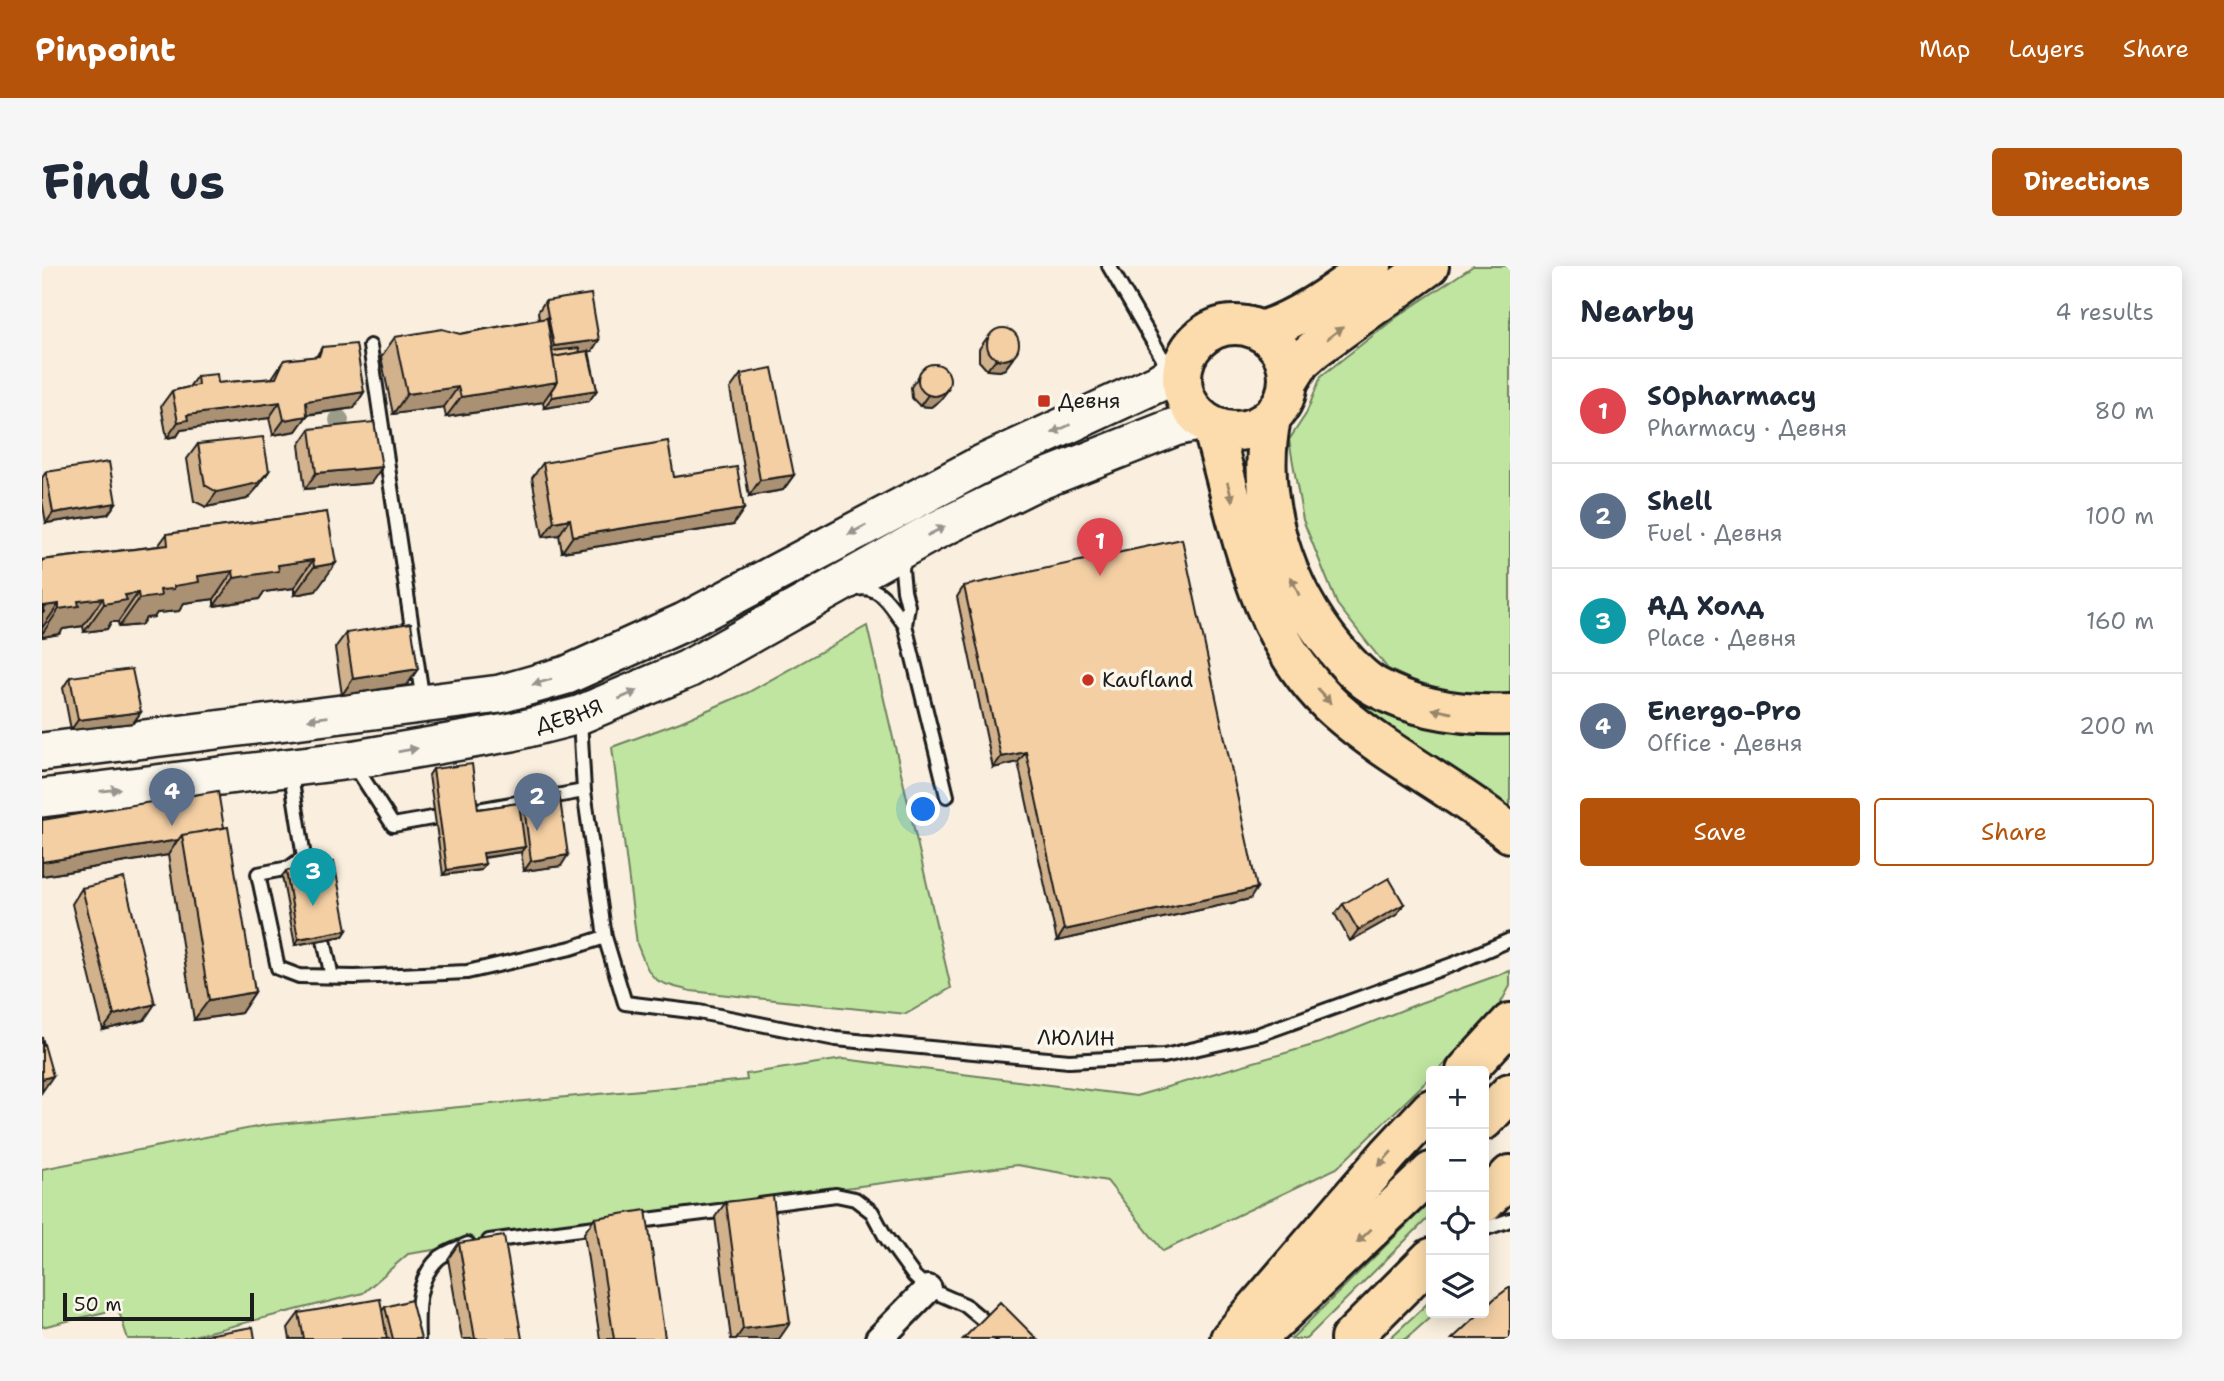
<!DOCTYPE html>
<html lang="en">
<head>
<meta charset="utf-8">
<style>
  body { margin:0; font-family:"Shantell Sans",sans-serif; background:#f6f6f7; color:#1f2937 }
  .controls { position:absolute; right:21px; bottom:21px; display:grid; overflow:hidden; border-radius:7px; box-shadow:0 4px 18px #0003 }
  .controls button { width:63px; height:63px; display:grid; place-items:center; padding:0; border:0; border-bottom:2px solid #e0e1e3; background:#fff; color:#1f2937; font:35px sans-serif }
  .scale { position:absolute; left:21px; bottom:18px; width:191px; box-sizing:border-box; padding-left:7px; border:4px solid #1c1c1c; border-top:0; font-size:19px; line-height:24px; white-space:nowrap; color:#1c1c1c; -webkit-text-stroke:5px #fbf7ec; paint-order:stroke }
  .you { position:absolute; left:882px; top:544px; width:24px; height:24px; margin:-18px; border:5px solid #fff; border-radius:50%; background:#1a73e8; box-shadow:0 0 0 10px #1a73e833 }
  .badge { display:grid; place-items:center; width:46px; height:46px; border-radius:50%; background:#b45309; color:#fff; font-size:23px; font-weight:700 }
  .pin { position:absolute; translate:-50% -58px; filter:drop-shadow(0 2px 4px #0008) }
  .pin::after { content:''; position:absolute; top:37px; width:24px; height:21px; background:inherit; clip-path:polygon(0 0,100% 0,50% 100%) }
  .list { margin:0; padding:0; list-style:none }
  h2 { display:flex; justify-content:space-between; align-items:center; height:91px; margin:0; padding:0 28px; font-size:30px }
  h2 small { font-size:23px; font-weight:400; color:#747a83 }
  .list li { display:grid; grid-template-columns:46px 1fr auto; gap:21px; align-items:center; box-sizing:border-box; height:105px; padding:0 28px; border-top:2px solid #e0e1e3 }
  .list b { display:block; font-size:26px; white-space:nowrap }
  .list p { margin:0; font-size:23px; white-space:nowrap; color:#747a83 }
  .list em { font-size:23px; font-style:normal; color:#747a83 }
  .actions { display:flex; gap:14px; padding:21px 28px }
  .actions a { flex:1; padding:16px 0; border:2px solid #b45309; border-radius:7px; text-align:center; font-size:24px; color:#b45309 }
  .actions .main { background:#b45309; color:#fff }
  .icon { flex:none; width:38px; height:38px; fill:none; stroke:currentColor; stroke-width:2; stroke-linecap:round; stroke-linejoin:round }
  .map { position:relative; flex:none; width:1468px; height:1073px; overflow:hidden; border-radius:7px }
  header { display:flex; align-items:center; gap:42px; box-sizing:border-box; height:98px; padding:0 35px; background:#b45309; color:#fff }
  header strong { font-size:33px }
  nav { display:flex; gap:38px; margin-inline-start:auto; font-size:24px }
  .intro { display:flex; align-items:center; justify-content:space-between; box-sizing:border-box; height:168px; padding:0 42px }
  h1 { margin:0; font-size:49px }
  .button { padding:18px 32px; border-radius:7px; background:#b45309; color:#fff; font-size:24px; font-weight:700 }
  main { display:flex; gap:42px; padding:0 42px }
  aside { flex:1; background:#fff; border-radius:7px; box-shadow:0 4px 18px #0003 }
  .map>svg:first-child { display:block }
</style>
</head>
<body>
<header>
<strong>Pinpoint</strong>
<nav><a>Map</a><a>Layers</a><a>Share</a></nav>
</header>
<div class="intro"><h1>Find us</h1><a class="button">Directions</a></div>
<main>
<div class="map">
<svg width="1468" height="1073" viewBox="0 0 1468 1073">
  <rect width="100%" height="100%" fill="#faefde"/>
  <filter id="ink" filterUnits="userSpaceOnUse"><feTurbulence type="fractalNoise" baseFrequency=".0143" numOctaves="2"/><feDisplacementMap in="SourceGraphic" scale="14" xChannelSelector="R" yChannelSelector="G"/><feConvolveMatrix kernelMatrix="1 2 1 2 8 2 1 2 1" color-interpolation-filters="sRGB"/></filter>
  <g filter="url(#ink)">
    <path fill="#bfe5a0" stroke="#6e805e" stroke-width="2" d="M 1431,0 L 1468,0 L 1468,429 L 1396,426 L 1346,403 L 1295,338 L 1261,254 L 1247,174 L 1264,148 L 1279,110 L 1356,50 Z
      M 825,360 L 909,722 L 864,748 L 649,725 C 609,715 610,716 595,678 L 570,481 L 638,456 L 705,427 Z
      M 1295,403 L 1468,465 L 1468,551 L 1327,453 L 1286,412 Z
      M 1468,705 L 1468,720 L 1451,751 L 1395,805 L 1389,805 L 1389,811 L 1295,902 L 1121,985 L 1065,915 L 975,899 L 736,931 L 366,988 L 321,1027 L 139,1073 L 86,1073 L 76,1043 L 0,1061 L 0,903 L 225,859 L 705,814 L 704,808 L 801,793 L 1094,830 L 1278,777 L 1378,737 Z
      M 1389,935 L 1389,949 L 1264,1073 L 1249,1073 Z
      M 1389,1034 L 1389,1047 L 1393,1047 L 1364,1073 L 1347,1073 Z"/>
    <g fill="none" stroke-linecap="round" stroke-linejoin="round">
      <defs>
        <path id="service" d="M 1067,0 L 1128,105
          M 328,80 L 381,436
          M 862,288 L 860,304 L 862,324 L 866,340 L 863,359 L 905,530
          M 811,324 C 838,315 849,341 863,359
          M 311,497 L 351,559 L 542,525 L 538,453
          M 248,503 L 262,591 L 269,605
          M 542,525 L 563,671 L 583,737 L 657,746 L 794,773 L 1027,795 L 1122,790 L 1218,768 L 1412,698 L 1468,674
          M 262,591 L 247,602 L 216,608 L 236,702 L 257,710 L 313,711 L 425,706 L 529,682 L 563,671
          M 282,674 L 290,711
          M 718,939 L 794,929 L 813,933 L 830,946 L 843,970 L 872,1010 L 886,1023 L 923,1039 L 964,1073
          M 589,956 L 693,943
          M 1442,963 L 1468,954
          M 447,975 L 561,960
          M 376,1073 C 375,1046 374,1014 396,993 C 403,986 417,982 426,978"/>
        <path id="minor" d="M 837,1073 L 886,1023"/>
        <g id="secondary">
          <path d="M 0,486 L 458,428 L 525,409 L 642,356 L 940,198 L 1116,117 L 1130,108 L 1142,95"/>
          <path id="s1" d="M 0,532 L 309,494 L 470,466 L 537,449 L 646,403 L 887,268 L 991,217 L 1133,161 L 1161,155"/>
        </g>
        <path id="primary" d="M 1442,854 L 1468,827
          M 1442,937 L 1468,909
          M 1214,1073 L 1389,906
          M 1308,1073 L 1389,992"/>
        <path id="trunk" d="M1140 112a53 53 0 1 1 106 0a53 53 0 1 1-106 0Z
          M 1219,65 C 1260,52 1295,24 1330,0
          M 1246,116 L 1259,95 L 1275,81 L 1387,0
          M 1229,152 C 1213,233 1242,322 1295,385 C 1306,398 1319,413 1334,421 C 1376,444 1421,450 1468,448
          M 1170,160 C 1198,259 1214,372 1294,444 C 1347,491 1413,522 1468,567
          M 1424,805 L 1468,757
          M 1188,1073 L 1347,888 L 1389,843"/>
      </defs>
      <use href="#service" stroke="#1c1c1c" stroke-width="18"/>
      <use href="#minor" stroke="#1c1c1c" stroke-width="32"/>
      <use href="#secondary" stroke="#1c1c1c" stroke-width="42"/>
      <use href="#primary" stroke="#1c1c1c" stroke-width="44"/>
      <use href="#trunk" stroke="#1c1c1c" stroke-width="44"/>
      <use href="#service" stroke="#fbf7ec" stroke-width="12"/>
      <use href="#minor" stroke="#fbf7ec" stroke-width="26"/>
      <use href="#secondary" stroke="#fbf7ec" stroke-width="37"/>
      <use href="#primary" stroke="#fcdcac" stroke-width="38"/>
      <use href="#trunk" stroke="#fcdcac" stroke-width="38"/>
    </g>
    <circle fill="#9b9c89" cx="297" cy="154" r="10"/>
    <path fill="#d2b28d" stroke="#1c1c1c" stroke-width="2" d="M 503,35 L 550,85 L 547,85 L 555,124 L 547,135 L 502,142 L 501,136 L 404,151 L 402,141 L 351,148 L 339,91 L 353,71 L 418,68 L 497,53 L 496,46 Z
      M 945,72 L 971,92 L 963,103 L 958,105 L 945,104 L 937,95 L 937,83 Z
      M 280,81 L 322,126 L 312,142 L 265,149 L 254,165 L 231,169 L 227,152 L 139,164 L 135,170 L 125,172 L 119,140 L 130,125 L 147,121 L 155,110 L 176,117 L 230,112 L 242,94 L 274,91 Z
      M 883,101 L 898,134 L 889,141 L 878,140 L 870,132 L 869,121 Z
      M 699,108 L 752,209 L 741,224 L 707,230 L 688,123 Z
      M 268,163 L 329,217 L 263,223 L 257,179 Z
      M 156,178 L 227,205 L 216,221 L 205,233 L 164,241 L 152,235 L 145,193 Z
      M 501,197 L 632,211 L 691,259 L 520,286 L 517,269 L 501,271 L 490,212 Z
      M 4,206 L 74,237 L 66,248 L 4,257 L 0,234 L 0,212 Z
      M 285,246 L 274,325 L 252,329 L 252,322 L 222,326 L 217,333 L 172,340 L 172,333 L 142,337 L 137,345 L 115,347 L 112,351 L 104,352 L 99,359 L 77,361 L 76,356 L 69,356 L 65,363 L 42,366 L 41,360 L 21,363 L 17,368 L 0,371 L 0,294 L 116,280 L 125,268 Z
      M 922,320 L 1208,633 L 1015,675 L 976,496 L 951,502 L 915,331 Z
      M 304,367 L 365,419 L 300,429 L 293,382 Z
      M 28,411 L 99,446 L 91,457 L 29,464 L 21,422 Z
      M 391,503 L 436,543 L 477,537 L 481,532 L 519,600 L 482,605 L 479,586 L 442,592 L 439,604 L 401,609 L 387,509 Z
      M 0,554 L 182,562 L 213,726 L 199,747 L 152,754 L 126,589 L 0,610 Z
      M 244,605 L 305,664 L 301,670 L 253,679 L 240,610 Z
      M 40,622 L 102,754 L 61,764 L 30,638 Z
      M 1301,638 L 1362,638 L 1354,649 L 1308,675 L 1293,648 Z
      M 684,936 L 737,1073 L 689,1073 L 673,951 Z
      M 553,952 L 622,1073 L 558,1073 L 542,967 Z
      M 417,977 L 480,1073 L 420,1073 L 406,993 Z
      M 343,1041 L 379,1073 L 248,1073 L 246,1062 L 257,1047 L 340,1045 Z"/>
    <path fill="#ab9173" stroke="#1c1c1c" stroke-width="2" d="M 557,74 L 550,85 L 509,90 L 508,85 L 512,80 Z
      M 971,92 L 963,103 L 958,105 L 945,104 L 953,94 Z
      M 515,116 L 501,136 L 404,151 L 419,131 Z
      M 416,121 L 402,141 L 351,148 L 365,128 Z
      M 555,124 L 547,135 L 502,142 L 510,131 Z
      M 906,124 L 898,134 L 889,141 L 878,140 L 886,129 Z
      M 322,126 L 312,142 L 253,150 L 264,135 Z
      M 238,136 L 227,152 L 139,164 L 135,170 L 125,172 L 136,156 L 145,149 Z
      M 265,150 L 254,165 L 231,169 L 242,154 Z
      M 340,201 L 329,217 L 263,223 L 274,207 Z
      M 227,205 L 216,221 L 205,233 L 164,241 L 175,226 Z
      M 752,209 L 741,224 L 707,230 L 718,214 Z
      M 74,237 L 66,248 L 4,257 L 11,247 Z
      M 702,243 L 691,259 L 520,286 L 531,270 Z
      M 528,253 L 517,269 L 501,271 L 512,256 Z
      M 271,294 L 252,322 L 222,326 L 217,333 L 172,340 L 192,312 L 236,299 Z
      M 294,297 L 274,325 L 252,329 L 272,301 Z
      M 191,305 L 172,333 L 142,337 L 137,345 L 115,347 L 112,351 L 104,352 L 99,359 L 77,361 L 97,333 L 156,310 Z
      M 96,327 L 76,356 L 69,356 L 65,363 L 42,366 L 62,338 L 83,329 Z
      M 61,332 L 41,360 L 21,363 L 17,368 L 0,371 L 0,368 L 17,343 L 36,335 Z
      M 17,338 L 0,362 L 0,342 L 1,340 Z
      M 376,403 L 365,419 L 300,429 L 311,413 Z
      M 99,446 L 91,457 L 29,464 L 36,454 Z
      M 984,486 L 976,496 L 951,502 L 959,491 Z
      M 136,574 L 126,589 L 0,610 L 0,596 Z
      M 483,581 L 479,586 L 438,592 L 441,587 Z
      M 526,589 L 519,600 L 482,605 L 489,595 Z
      M 443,598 L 439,604 L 401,609 L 405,604 Z
      M 1215,622 L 1208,633 L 1015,675 L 1022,664 Z
      M 1362,638 L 1354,649 L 1308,675 L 1316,664 Z
      M 305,664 L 301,670 L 253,679 L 256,673 Z
      M 213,726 L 199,747 L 152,754 L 167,734 Z
      M 113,738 L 102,754 L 61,764 L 72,749 Z
      M 11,810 L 0,826 L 0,813 Z
      M 748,1057 L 737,1073 L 694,1073 L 701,1063 Z"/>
    <path fill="#f4cfa4" stroke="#1c1c1c" stroke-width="2" d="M 549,28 L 557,74 L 512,80 L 503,35 Z
      M 505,52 L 515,116 L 419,131 L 416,121 L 365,128 L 353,71 L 400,63 L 418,68 Z
      M945 78a16 16 0 1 1 32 0a16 16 0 1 1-32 0Z
      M 314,78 L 322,126 L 264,135 L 265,150 L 242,154 L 238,136 L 145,149 L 146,154 L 136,156 L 130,125 L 156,119 L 155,110 L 175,108 L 176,117 L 234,112 L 242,94 L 277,90 L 280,81 Z
      M 537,82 L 538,86 L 511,91 L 510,85 Z
      M 546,85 L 555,124 L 510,131 L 509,125 L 515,116 L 511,91 Z
      M876 114a16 16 0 1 1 32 0a16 16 0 1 1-32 0Z
      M 730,102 L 752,209 L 718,214 L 699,108 Z
      M 332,156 L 340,201 L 274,207 L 268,163 Z
      M 221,171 L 227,205 L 216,217 L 175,226 L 163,219 L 156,178 Z
      M 626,175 L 632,211 L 695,201 L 702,243 L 531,270 L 528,253 L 512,256 L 501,197 Z
      M 67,196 L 74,237 L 11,247 L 4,206 Z
      M 285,246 L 294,297 L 272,301 L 271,294 L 236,299 L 237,305 L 192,312 L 191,305 L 156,310 L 157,316 L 132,320 L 132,323 L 118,324 L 119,330 L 97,333 L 96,327 L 83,329 L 85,334 L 62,338 L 61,332 L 36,335 L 37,340 L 17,343 L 17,338 L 1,340 L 2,346 L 0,346 L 0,294 L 126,279 L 125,268 Z
      M 1140,273 L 1215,622 L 1022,664 L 984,486 L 959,491 L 922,320 Z
      M 369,357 L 376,403 L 311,413 L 304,367 Z
      M 90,403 L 99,446 L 36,454 L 28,411 Z
      M 430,498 L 436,543 L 477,537 L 483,581 L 441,587 L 443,598 L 405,604 L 391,503 Z
      M 176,525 L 182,562 L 140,569 L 136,574 L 0,596 L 0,554 Z
      M 517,527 L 526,589 L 489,595 L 481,532 Z
      M 186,561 L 213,726 L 167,734 L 140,569 Z
      M 292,596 L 305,664 L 256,673 L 244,605 Z
      M 82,612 L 113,738 L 72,749 L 40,622 Z
      M 1347,612 L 1362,638 L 1316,664 L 1301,638 Z
      M 0,771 L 11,810 L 0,813 Z
      M 731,930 L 748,1057 L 701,1063 L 684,936 Z
      M 604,944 L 623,1072 L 616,1073 L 572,1073 L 553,952 Z
      M 462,970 L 480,1073 L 433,1073 L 417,977 Z
      M 1468,1021 L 1468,1073 L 1410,1073 L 1438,1047 L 1442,1047 L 1442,1043 L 1452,1033 Z
      M 338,1033 L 345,1073 L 262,1073 L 257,1047 Z
      M 369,1034 L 379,1073 L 351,1073 L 343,1041 Z
      M 958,1036 L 995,1073 L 921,1073 Z
      M 211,1061 L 213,1073 L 141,1073 Z"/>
    <defs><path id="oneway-solid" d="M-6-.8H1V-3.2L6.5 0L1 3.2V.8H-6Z" transform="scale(1.75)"/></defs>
    <g fill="#97866b">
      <use href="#oneway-solid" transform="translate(1293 67) rotate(-37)"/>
      <use href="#oneway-solid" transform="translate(1188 226) rotate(75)"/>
      <use href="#oneway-solid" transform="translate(1253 320) rotate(-114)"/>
      <use href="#oneway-solid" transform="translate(1282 430) rotate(48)"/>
      <use href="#oneway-solid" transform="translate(1400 445) rotate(-169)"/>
      <use href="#oneway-solid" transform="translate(1343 893) rotate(131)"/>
      <use href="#oneway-solid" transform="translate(1322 970) rotate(136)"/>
    </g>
    <g fill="#97948e">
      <use href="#oneway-solid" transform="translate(1019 163) rotate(155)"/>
      <use href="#oneway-solid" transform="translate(815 264) rotate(152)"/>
      <use href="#oneway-solid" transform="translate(894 265) rotate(-27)"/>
      <use href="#oneway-solid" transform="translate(500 416) rotate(164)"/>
      <use href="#oneway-solid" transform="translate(586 429) rotate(-23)"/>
      <use href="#oneway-solid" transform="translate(276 452) rotate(173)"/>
      <use href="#oneway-solid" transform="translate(366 484) rotate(-10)"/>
      <use href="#oneway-solid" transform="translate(68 524) rotate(-7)"/>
    </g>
  </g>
  <g fill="#c8321e" stroke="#fbf7ec" stroke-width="2.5">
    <rect x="995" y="128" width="14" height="14" rx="3.5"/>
    <circle cx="1046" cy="414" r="7"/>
  </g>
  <g text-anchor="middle" stroke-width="7" stroke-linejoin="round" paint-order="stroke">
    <g font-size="21" fill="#1c1c1c" stroke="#fbf7ec" text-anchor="start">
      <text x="1016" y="142">Девня</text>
      <text x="1060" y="421">Kaufland</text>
    </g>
    <g font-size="21" fill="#1c1c1c" stroke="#fbf7ec">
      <text dy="7" stroke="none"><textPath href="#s1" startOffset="534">ДЕВНЯ</textPath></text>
      <text transform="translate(1034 772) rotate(1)" y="7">ЛЮЛИН</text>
    </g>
  </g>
</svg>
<div class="controls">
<button>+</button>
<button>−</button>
<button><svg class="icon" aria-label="locate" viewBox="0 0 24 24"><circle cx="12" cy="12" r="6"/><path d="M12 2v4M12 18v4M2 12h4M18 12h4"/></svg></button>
<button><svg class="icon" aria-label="layers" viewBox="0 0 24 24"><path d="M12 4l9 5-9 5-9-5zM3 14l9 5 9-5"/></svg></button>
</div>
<div class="scale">50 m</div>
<div class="you"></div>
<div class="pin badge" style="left:1058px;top:310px;background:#e0444e">1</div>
<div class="pin badge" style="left:495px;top:565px;background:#5c6f8a">2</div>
<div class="pin badge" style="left:271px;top:640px;background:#0f9aa8">3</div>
<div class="pin badge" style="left:130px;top:560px;background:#5c6f8a">4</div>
</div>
<aside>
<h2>Nearby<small>4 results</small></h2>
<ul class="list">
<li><span class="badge" style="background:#e0444e">1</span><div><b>SOpharmacy</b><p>Pharmacy · Девня</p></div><em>80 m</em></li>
<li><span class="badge" style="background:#5c6f8a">2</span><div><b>Shell</b><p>Fuel · Девня</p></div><em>100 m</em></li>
<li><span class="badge" style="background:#0f9aa8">3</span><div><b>АД Холд</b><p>Place · Девня</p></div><em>160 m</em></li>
<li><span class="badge" style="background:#5c6f8a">4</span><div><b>Energo-Pro</b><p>Office · Девня</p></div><em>200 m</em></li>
</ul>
<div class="actions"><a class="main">Save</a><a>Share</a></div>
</aside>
</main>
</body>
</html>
